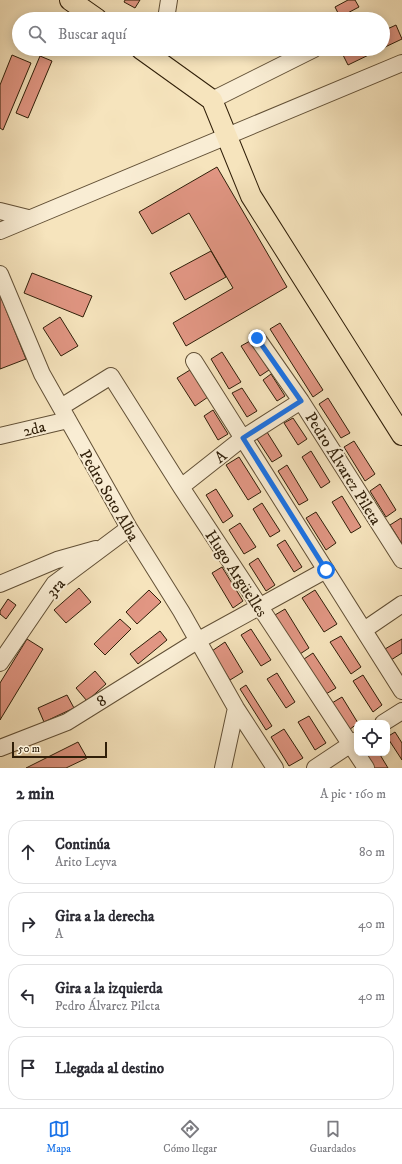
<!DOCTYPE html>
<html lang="es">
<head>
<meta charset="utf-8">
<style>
  body { margin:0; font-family:"IM FELL DW Pica",serif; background:#f2f2f3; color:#2b2b33 }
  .controls { position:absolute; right:12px; bottom:12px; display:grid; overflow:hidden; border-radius:8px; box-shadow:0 2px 10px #0003 }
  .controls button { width:36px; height:36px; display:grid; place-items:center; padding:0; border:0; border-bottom:1px solid #e1e1e2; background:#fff; color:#2b2b33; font:20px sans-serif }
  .scale { position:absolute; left:12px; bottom:10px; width:95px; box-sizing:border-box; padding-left:4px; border:2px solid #301f09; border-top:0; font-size:11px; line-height:14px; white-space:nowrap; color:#301f09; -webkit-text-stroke:3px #f9edd4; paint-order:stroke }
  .stop { position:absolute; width:12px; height:12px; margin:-9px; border:3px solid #1a73e8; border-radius:50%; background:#fff }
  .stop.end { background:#1a73e8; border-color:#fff; box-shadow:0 1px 4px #0008 }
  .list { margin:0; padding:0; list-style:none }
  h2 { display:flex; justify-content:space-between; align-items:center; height:52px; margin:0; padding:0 16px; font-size:17px }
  h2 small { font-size:13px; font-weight:400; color:#7c7c81 }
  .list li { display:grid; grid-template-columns:26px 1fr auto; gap:12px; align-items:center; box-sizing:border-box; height:64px; margin:0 8px 8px; padding:0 8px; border:1px solid #e1e1e2; border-radius:16px }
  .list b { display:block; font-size:15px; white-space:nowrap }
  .list p { margin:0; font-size:13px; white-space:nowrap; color:#7c7c81 }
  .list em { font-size:13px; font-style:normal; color:#7c7c81 }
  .icon { flex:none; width:22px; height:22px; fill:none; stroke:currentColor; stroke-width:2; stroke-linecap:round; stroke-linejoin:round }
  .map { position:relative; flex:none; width:402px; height:768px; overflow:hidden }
  .search { position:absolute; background:#fff; box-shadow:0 2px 10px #0003; left:12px; right:12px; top:12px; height:44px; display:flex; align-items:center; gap:10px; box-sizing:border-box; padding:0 14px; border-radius:22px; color:#7c7c81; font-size:15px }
  .sheet { height:340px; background:#fff }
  nav { display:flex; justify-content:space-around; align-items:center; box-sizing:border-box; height:56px; border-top:1px solid #e1e1e2; background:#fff; font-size:11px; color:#7c7c81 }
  nav a { display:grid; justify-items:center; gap:2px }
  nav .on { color:#1a73e8 }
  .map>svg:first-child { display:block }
</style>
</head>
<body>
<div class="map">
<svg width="402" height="768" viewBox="0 0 402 768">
  <rect width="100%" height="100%" fill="#f6e4bd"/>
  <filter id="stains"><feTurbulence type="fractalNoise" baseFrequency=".005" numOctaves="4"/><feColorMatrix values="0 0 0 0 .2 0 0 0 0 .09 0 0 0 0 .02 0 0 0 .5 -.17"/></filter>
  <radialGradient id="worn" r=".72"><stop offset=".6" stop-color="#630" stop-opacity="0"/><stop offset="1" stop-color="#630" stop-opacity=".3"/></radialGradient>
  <path fill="#e19683" stroke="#301f09" d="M 125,0 L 140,0 L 135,8 L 124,2 Z
    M 348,0 L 355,0 L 359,7 L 340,17 L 335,7 Z
    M 396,25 L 402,39 L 383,48 L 383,31 Z
    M 345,49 L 381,49 L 348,65 L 341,51 Z
    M 12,55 L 31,63 L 3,130 L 0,128 L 0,85 Z
    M 40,56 L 52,61 L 28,118 L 16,113 Z
    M 217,167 L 287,287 L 186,346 L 173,323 L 233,288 L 189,213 L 152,234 L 139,212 Z
    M 211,251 L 226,277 L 185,300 L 170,273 Z
    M 32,273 L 92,296 L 83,317 L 24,293 Z
    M 0,295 L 26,359 L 0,369 Z
    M 60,317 L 78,346 L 61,356 L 43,328 Z
    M 280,323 L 323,390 L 313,397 L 270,329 Z
    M 250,341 L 269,370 L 260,376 L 241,346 Z
    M 222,352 L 241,382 L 229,389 L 211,359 Z
    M 190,370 L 208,397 L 195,406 L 177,378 Z
    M 271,374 L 285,396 L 277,401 L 263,380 Z
    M 242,388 L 257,411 L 247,417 L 232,393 Z
    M 328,398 L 350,433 L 341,438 L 319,404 Z
    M 213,410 L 228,434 L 218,440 L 204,416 Z
    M 293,418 L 307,439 L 298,445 L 284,423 Z
    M 267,432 L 282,456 L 272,462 L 257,439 Z
    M 354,441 L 375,474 L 365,481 L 344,447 Z
    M 311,451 L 330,482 L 321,488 L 302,457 Z
    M 239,457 L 261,492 L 248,500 L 226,465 Z
    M 287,465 L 308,500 L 299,505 L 278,471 Z
    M 380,484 L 396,510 L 386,517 L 370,491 Z
    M 216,489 L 233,516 L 223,523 L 206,495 Z
    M 342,496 L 361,527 L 351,533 L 332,502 Z
    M 262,503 L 280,531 L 270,537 L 253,509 Z
    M 316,512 L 336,543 L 326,550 L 306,518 Z
    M 401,518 L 402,520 L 402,544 L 390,525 Z
    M 240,523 L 256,547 L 244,554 L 229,530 Z
    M 285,540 L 302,567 L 294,572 L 277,545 Z
    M 258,558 L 275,585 L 266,591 L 249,564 Z
    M 222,567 L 243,601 L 233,608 L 212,573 Z
    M 79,588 L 91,602 L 66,623 L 54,610 Z
    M 149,590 L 161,602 L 137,624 L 126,612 Z
    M 315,590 L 337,624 L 324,632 L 302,598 Z
    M 8,599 L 16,605 L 6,619 L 0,614 L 0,611 Z
    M 285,609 L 309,648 L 300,654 L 275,615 Z
    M 120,619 L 131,629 L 105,655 L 94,644 Z
    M 251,629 L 271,660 L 261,666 L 241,635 Z
    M 160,631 L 167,640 L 138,664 L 130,654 Z
    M 341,636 L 361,667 L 351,674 L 330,642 Z
    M 27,639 L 43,649 L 0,720 L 0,683 Z
    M 402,639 L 402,653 L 391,660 L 385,649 Z
    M 225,642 L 243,672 L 230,680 L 212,651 Z
    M 313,653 L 336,688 L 326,694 L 304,659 Z
    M 95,671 L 106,684 L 87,701 L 76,688 Z
    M 277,673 L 295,702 L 286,708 L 267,679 Z
    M 363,675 L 382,705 L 373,712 L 353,681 Z
    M 246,685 L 272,726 L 266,730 L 240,689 Z
    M 67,695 L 74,708 L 44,722 L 38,708 Z
    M 342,697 L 358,723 L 349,730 L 332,703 Z
    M 309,716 L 326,743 L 315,750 L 298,722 Z
    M 284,729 L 303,758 L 289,766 L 271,737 Z
    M 395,732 L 402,743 L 402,760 L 387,737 Z
    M 78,742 L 87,758 L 66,768 L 26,768 Z
    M 364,753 L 379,753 L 388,768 L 373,768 Z"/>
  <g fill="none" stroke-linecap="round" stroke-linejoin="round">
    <defs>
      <path id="minor" d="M 166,19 L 169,0
        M 212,100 L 314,49
        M 0,211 L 28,218
        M 0,231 L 402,63
        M 0,274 L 42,374 L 129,528 L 181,611 L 236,708 L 275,768
        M 257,338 L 301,401 L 402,560
        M 194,361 L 402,691
        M 61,407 L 111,376 L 181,487 L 366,768
        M 0,436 L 68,420
        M 181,487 L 243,438 L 301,401
        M 0,584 L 57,560 L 96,549
        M 364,630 L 402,604
        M 0,663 L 54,584 L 129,528
        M 383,723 L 402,711
        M 0,748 L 67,722 L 197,641 L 326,570
        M 223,768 L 236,708
        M 315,768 L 357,740"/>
      <path id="major" d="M 70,0 L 97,19
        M 141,49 L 212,100 L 251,196 L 402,435"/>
    </defs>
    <use href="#minor" stroke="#625036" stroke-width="18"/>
    <use href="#major" stroke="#301f09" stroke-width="22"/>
    <use href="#minor" stroke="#f9edd4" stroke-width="16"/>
    <use href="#major" stroke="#f6e4bd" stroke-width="20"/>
  </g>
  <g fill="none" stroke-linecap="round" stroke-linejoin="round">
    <path stroke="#1a73e8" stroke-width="5" d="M 257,338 L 301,401 L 243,438 L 326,570"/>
  </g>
  <g text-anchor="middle" stroke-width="4" stroke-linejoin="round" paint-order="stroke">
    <g font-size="16" fill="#301f09" stroke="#f9edd4">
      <text transform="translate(34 428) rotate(-14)" y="6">2da</text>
      <text transform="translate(220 456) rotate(-38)" y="6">A</text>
      <text transform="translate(344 468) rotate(58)" y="6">Pedro Álvarez Pileta</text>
      <text transform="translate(110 495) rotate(60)" y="6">Pedro Soto Alba</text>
      <text transform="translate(237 573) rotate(57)" y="6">Hugo Argüelles</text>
      <text transform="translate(55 587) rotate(-47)" y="6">3ra</text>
      <text transform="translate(101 700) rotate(-32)" y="6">8</text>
    </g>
  </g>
  <rect width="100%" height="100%" filter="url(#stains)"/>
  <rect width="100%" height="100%" fill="url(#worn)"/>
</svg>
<div class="controls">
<button><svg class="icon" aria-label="locate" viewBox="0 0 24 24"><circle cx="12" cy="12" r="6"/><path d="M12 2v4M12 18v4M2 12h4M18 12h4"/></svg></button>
</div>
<div class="scale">50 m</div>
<div class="stop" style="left:326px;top:570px"></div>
<div class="stop end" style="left:257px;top:338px"></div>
<div class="search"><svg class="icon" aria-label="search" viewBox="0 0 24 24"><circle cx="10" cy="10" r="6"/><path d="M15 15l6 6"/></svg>Buscar aquí</div>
</div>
<section class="sheet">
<h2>2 min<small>A pie · 160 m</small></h2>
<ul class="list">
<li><svg class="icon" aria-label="ahead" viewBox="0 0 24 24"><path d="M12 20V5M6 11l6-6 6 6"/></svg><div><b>Continúa</b><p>Arito Leyva</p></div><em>80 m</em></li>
<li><svg class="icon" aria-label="right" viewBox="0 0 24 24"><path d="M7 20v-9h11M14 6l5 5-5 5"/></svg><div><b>Gira a la derecha</b><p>A</p></div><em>40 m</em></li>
<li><svg class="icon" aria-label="left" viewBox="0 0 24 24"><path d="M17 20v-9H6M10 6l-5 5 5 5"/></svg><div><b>Gira a la izquierda</b><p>Pedro Álvarez Pileta</p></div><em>40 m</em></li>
<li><svg class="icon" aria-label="arrive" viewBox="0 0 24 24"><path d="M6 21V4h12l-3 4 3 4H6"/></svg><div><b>Llegada al destino</b></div></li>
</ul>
</section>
<nav>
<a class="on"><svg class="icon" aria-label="map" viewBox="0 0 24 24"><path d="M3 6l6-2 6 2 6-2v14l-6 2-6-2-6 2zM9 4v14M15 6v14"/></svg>Mapa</a>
<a><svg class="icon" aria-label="directions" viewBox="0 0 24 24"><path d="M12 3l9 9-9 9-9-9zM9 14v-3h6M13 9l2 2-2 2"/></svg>Cómo llegar</a>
<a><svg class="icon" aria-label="saved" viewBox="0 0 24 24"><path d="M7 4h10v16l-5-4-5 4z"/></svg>Guardados</a>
</nav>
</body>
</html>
